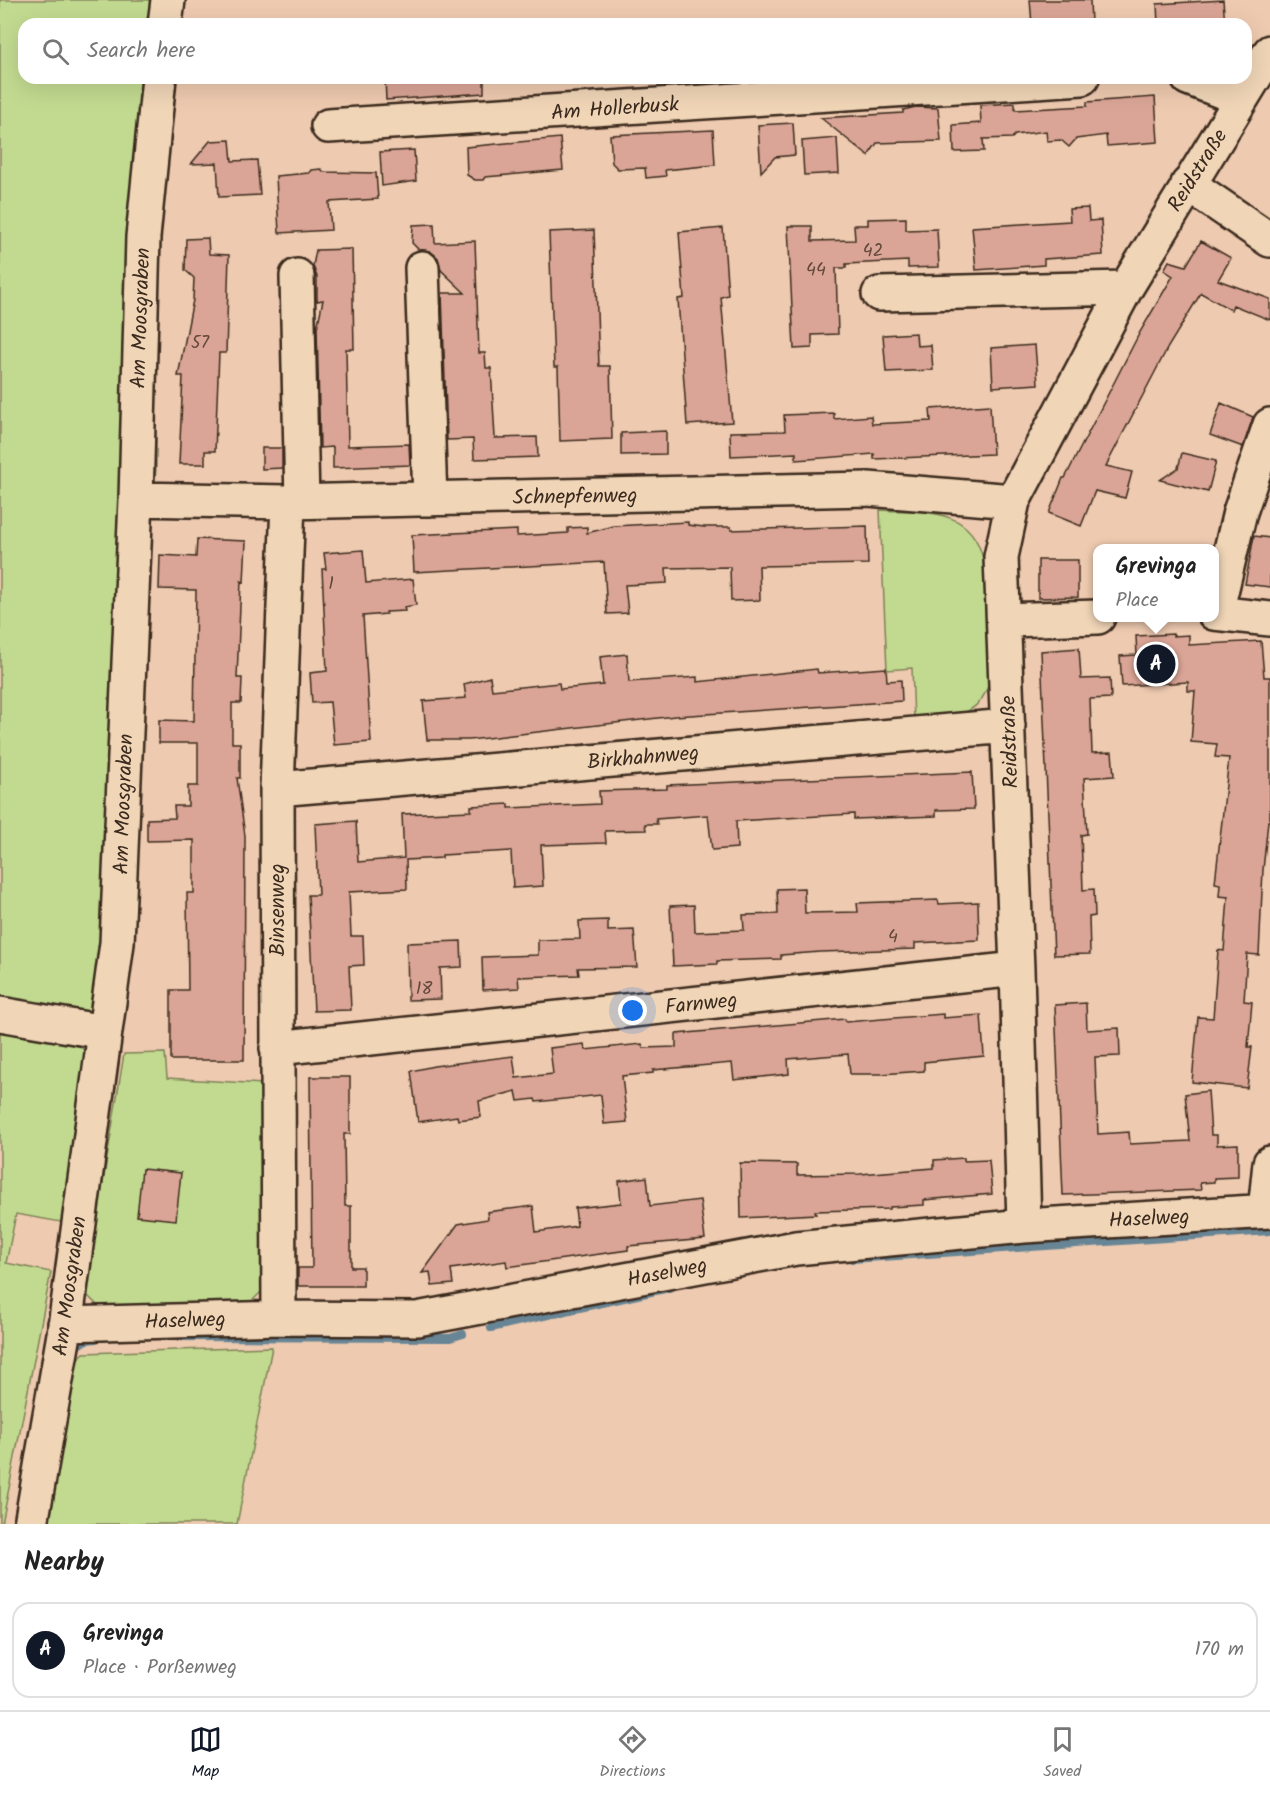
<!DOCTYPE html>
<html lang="en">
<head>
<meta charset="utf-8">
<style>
  body { margin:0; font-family:Kalam,sans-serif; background:#f6f6f6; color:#222 }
  .you { position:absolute; left:633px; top:1011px; width:21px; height:21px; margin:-15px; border:4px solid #fff; border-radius:50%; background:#1a73e8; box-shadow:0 0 0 9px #1a73e833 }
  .badge { display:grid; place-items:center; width:39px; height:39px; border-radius:50%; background:#111827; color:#fff; font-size:20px; font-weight:700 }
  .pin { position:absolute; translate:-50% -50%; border:3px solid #fff; box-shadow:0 2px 6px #0006 }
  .popup { position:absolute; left:1093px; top:544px; width:126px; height:78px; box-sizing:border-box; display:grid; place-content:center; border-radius:12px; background:#fff; filter:drop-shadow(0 2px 4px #0005); font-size:20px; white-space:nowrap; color:#767676 }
  .popup b { font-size:22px; color:#222 }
  .popup::after { content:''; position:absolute; left:50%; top:100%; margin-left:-12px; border:12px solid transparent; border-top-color:#fff }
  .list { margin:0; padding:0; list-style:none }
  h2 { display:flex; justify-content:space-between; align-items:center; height:78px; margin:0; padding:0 24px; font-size:26px }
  h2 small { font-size:20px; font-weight:400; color:#767676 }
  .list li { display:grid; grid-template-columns:39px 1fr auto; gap:18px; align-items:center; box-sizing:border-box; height:96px; margin:0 12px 12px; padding:0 12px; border:2px solid #e0e0e0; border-radius:18px }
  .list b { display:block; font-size:22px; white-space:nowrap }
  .list p { margin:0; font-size:20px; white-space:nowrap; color:#767676 }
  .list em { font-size:20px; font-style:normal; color:#767676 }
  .icon { flex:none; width:33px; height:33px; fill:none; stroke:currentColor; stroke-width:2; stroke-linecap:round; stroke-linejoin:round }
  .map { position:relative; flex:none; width:1270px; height:1524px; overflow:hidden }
  .search { position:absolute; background:#fff; box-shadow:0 6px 24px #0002; left:18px; right:18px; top:18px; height:66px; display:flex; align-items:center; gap:15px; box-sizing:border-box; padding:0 21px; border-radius:18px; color:#767676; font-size:22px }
  .sheet { height:186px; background:#fff }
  nav { display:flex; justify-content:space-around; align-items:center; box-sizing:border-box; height:84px; border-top:2px solid #e0e0e0; background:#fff; font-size:16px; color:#767676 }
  nav a { display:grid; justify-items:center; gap:3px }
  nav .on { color:#111827 }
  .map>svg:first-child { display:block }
</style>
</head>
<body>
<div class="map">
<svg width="1270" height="1524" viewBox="0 0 1270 1524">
  <rect width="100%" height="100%" fill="#eecab0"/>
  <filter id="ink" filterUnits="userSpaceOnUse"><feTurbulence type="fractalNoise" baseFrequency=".0167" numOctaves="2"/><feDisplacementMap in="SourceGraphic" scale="12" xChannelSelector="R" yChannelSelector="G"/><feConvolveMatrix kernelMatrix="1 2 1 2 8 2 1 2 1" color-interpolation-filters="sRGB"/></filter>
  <g filter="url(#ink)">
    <path fill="#c2da90" stroke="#7e8257" stroke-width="1.5" d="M 0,0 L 178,0 L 175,24 L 24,24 L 24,78 L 170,78 L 154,244 L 156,467 L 142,665 L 104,1032 L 77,1040 L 91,1062 L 61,1222 L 16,1214 L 6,1263 L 51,1272 L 2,1524 L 0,1524 Z
      M 880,510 C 924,513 971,506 983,559 L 991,674 C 983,719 953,717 914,720 L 912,668 L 887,670 Z
      M 165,1053 L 167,1078 L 263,1084 L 265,1288 L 243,1310 L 101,1309 L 85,1293 L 124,1054 Z
      M 272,1347 L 237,1524 L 42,1524 L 70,1366 L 84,1353 Z"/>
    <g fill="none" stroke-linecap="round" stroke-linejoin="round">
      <path stroke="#678595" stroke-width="8" d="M 852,1259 L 1270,1231
        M 491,1328 L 669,1288
        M 162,1337 L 450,1338 L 463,1334
        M 77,1346 L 86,1340 L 96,1339"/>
    </g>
    <path fill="#daa596" stroke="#3b2a1e" stroke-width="1.5" d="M 1030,0 L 1090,0 L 1091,24 L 1032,24 Z
      M 1223,0 L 1225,24 L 1158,24 L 1157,4 Z
      M 385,78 L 484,78 L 484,93 L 386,100 Z
      M 1155,97 L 1158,142 L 1107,146 L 1106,135 L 1076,139 L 1069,147 L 1061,140 L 1047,141 L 1046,131 L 1015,135 L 1012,138 L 983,139 L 984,151 L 954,152 L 953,125 L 981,123 L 980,105 L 1015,103 L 1015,110 L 1087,106 L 1087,102 Z
      M 916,107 L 938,108 L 941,141 L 877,143 L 868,156 L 821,118 L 903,113 L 903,110 Z
      M 793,123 L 795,155 L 775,157 L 761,172 L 758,125 Z
      M 713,130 L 715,165 L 665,170 L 666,176 L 646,178 L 645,168 L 618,169 L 612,163 L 610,135 Z
      M 560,138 L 563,170 L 485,177 L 483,180 L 475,180 L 467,175 L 466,147 Z
      M 837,138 L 839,173 L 804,175 L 802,141 Z
      M 230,140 L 232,161 L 257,160 L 260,195 L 219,197 L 217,163 L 191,164 L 210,141 Z
      M 414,150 L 416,181 L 382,186 L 380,152 Z
      M 321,169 L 324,172 L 376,173 L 378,199 L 329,202 L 331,230 L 279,233 L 276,176 L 309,173 L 311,170 Z
      M 1088,208 L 1089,221 L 1101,220 L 1103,255 L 1044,259 L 1044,265 L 976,270 L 972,227 L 1070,221 L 1069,209 Z
      M 906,218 L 906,230 L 937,229 L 939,267 L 908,268 L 908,261 L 846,264 L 846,268 L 836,268 L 838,334 L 812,335 L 812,348 L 794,349 L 788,226 L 812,226 L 812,241 L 855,240 L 854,225 L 868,225 L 868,219 Z
      M 434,224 L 435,243 L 475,241 L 479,353 L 485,353 L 486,368 L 491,368 L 495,438 L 537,437 L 538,457 L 474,459 L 473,439 L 447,440 L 442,293 L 465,293 L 441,270 L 438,258 L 430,251 L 419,250 L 412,243 L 413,225 Z
      M 723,228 L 728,295 L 721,297 L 732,422 L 687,425 L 678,299 L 684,298 L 679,232 Z
      M 594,230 L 599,366 L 610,366 L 612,439 L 560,441 L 558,367 L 554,367 L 549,232 Z
      M 208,238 L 209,254 L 229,255 L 226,353 L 219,353 L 215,451 L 205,451 L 205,464 L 179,464 L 183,376 L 178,376 L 193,300 L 194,278 L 185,270 L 186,239 Z
      M 1201,241 L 1231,258 L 1218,280 L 1270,299 L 1270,320 L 1233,305 L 1231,310 L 1201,293 L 1168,347 L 1106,466 L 1132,472 L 1125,498 L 1095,491 L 1081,526 L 1049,513 L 1063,478 L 1065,478 L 1140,332 L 1173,276 L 1164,270 L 1169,261 L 1186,266 Z
      M 352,249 L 354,349 L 346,349 L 348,446 L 409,444 L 410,465 L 333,468 L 333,447 L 320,448 L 317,328 L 323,300 L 317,301 L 317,277 L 313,266 L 316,250 Z
      M 916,333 L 917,346 L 931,345 L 933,370 L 886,372 L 883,335 Z
      M 1035,345 L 1038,384 L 993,387 L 991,348 Z
      M 1221,403 L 1253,417 L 1243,447 L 1210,435 Z
      M 990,405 L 993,454 L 874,459 L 874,454 L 796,460 L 796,453 L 731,456 L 730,432 L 785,431 L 784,415 L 834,413 L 834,419 L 871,416 L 872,424 L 931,421 L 930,409 Z
      M 666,431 L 666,454 L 621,455 L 621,433 Z
      M 262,448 L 282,448 L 282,468 L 262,469 Z
      M 1182,453 L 1216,461 L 1208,492 L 1160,480 L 1178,468 Z
      M 688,522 L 688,525 L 704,527 L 731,527 L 731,530 L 867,526 L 868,564 L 759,566 L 760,600 L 731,601 L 730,567 L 666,568 L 667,583 L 625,585 L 628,613 L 607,614 L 604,562 L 414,572 L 412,535 L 517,530 L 517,536 L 568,533 L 568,528 L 587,527 L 587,533 L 614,526 Z
      M 1254,536 L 1270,538 L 1270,587 L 1245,584 Z
      M 197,539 L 246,541 L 244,582 L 241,581 L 237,678 L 242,678 L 241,703 L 232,703 L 232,743 L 240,743 L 240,778 L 237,778 L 245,836 L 244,1060 L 171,1060 L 171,990 L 188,990 L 187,893 L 194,893 L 194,840 L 147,841 L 147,819 L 175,818 L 174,806 L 188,806 L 188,786 L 198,786 L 198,743 L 159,743 L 159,720 L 194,721 L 196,590 L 159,589 L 160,555 L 196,557 Z
      M 363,550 L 366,583 L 413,579 L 416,605 L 404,607 L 405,611 L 386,612 L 386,614 L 363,616 L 371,742 L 334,745 L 330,702 L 312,703 L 310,673 L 327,671 L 322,569 L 326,569 L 324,553 Z
      M 1038,560 L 1078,560 L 1078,597 L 1038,598 Z
      M 1173,634 L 1173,636 L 1189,635 L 1189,645 L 1261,641 L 1264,677 L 1270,677 L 1270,821 L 1268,821 L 1263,870 L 1259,955 L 1247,954 L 1244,1001 L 1252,1002 L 1248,1047 L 1252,1047 L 1247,1088 L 1192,1082 L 1198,1017 L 1213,1018 L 1218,950 L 1224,951 L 1228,897 L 1219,896 L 1220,884 L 1215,883 L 1229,758 L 1215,757 L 1217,744 L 1191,742 L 1195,691 L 1188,691 L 1188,682 L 1122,686 L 1120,656 L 1137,655 L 1136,636 Z
      M 1079,648 L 1081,679 L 1110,678 L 1111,698 L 1090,699 L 1092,753 L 1112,752 L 1114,776 L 1084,778 L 1087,834 L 1081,835 L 1083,890 L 1094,889 L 1095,916 L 1089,917 L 1090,954 L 1054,955 L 1041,651 Z
      M 627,654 L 629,682 L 697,677 L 697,682 L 817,669 L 818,673 L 886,668 L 887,681 L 901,680 L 902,701 L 675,716 L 469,740 L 427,740 L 423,701 L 466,698 L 464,684 L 490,677 L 492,690 L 559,683 L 560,689 L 603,685 L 600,657 Z
      M 972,772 L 974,809 L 936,810 L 936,816 L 854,819 L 854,814 L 736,821 L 737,848 L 712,850 L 708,815 L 656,819 L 657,824 L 645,824 L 646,830 L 605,831 L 606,843 L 541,845 L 543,886 L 513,888 L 511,851 L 442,855 L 442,858 L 406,860 L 407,889 L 349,892 L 351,936 L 363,936 L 364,965 L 349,966 L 351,1010 L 314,1011 L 308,895 L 318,895 L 315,824 L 356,821 L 358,862 L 404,858 L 402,814 L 471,811 L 471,806 L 509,804 L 509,808 L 600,804 L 599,791 L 667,789 L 667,785 Z
      M 804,888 L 805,913 L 858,912 L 857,903 L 938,900 L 939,904 L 978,902 L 979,940 L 915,943 L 915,949 L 820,952 L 781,955 L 781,959 L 717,961 L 717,964 L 673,966 L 670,906 L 694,905 L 695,932 L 744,930 L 743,915 L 778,914 L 777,889 Z
      M 608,920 L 608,931 L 634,930 L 637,967 L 578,968 L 579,975 L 518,977 L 519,988 L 483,990 L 482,957 L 538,955 L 538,940 L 580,939 L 579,921 Z
      M 461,941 L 462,967 L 440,968 L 441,999 L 408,1000 L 407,943 Z
      M 1086,1003 L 1087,1030 L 1119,1028 L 1120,1056 L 1095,1057 L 1098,1134 L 1129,1132 L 1130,1144 L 1190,1141 L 1185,1094 L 1208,1091 L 1211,1135 L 1217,1135 L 1217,1145 L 1238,1144 L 1238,1177 L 1214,1178 L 1214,1182 L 1200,1183 L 1201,1190 L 1063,1195 L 1055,1005 Z
      M 943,1014 L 943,1018 L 981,1015 L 984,1056 L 924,1062 L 924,1071 L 881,1074 L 850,1074 L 848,1054 L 788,1059 L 789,1074 L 734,1080 L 732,1063 L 653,1070 L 653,1073 L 622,1076 L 627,1122 L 604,1124 L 601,1095 L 536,1102 L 535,1099 L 518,1101 L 516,1091 L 479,1101 L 481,1117 L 458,1120 L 457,1116 L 418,1122 L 411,1071 L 434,1066 L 513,1056 L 516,1078 L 553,1074 L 550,1048 L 584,1044 L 585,1050 L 642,1044 L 643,1048 L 676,1047 L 676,1034 L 845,1019 L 846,1022 Z
      M 310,1077 L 350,1077 L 350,1134 L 344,1134 L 345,1206 L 351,1206 L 351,1267 L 363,1267 L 363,1286 L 298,1286 L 298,1268 L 312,1268 Z
      M 964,1158 L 964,1161 L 989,1160 L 992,1194 L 924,1200 L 924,1205 L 890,1207 L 890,1209 L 815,1211 L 816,1214 L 741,1218 L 740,1163 L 797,1164 L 797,1175 L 860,1174 L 934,1168 L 934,1160 Z
      M 142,1169 L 181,1173 L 176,1220 L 137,1216 Z
      M 647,1177 L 650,1206 L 700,1200 L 705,1239 L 628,1246 L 628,1250 L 507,1267 L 506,1261 L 451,1269 L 453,1284 L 432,1286 L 430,1272 L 422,1273 L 458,1224 L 488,1219 L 487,1212 L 533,1206 L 536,1232 L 577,1226 L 575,1208 L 621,1203 L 619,1181 Z"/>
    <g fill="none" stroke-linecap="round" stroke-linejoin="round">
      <defs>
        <path id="minor" d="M 165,24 L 168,0
          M 1188,78 L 1241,99
          M 328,126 L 1082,78
          M 1188,184 L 1270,240
          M 422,268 L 430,499
          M 297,276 L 302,502
          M 879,294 L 1126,288
          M 136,499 L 288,502 L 868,489 L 1013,501
          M 1214,613 L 1270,619
          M 1216,613 L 1240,512 L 1270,425
          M 1005,620 L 1098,617
          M 277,789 L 1008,726
          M 0,1014 L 104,1032
          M 277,1048 L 1017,969
          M 1265,1211 L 1270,1163
          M 1024,1226 L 1017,969 L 1001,557 L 1013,501 L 1126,288 L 1270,52
          M 279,1318 L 277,789 L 288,502
          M 65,1324 L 279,1318 L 417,1319 L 796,1248 L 1024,1226 L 1270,1211
          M 31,1524 L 64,1334 L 117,943 L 136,499 L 143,237 L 159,78"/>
      </defs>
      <use href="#minor" stroke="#3b2a1e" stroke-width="38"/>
      <use href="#minor" stroke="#f0d5b7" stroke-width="33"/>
    </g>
  </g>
  <g text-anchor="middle" stroke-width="6" stroke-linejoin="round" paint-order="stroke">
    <g font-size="18" fill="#63493c">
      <text x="873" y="256">42</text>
      <text x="816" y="275">44</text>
      <text x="200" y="348">57</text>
      <text x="331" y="589">1</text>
      <text x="893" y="942">4</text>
      <text x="424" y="994">18</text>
    </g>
    <g font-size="21" fill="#3b2a1e" stroke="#f0d5b7">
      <text transform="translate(615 108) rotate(-4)" y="7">Am Hollerbusk</text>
      <text transform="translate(1197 170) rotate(-58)" y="7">Reidstraße</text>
      <text transform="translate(140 318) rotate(-88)" y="7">Am Moosgraben</text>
      <text transform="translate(575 496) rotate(-1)" y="7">Schnepfenweg</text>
      <text transform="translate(1009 742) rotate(-92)" y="7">Reidstraße</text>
      <text transform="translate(643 757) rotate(-5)" y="7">Birkhahnweg</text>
      <text transform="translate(123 804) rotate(-88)" y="7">Am Moosgraben</text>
      <text transform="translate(277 910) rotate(-90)" y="7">Binsenweg</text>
      <text transform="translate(701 1003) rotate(-6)" y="7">Farnweg</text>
      <text transform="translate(1149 1218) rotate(-3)" y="7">Haselweg</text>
      <text transform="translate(667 1272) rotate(-11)" y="7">Haselweg</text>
      <text transform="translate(69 1286) rotate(-82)" y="7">Am Moosgraben</text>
      <text transform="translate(185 1320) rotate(-2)" y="7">Haselweg</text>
    </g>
  </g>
</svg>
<div class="you"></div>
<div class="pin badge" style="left:1156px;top:664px">A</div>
<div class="popup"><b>Grevinga</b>Place</div>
<div class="search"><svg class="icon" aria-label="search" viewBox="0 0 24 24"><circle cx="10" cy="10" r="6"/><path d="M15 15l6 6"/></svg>Search here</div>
</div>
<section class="sheet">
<h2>Nearby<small></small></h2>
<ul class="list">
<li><span class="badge">A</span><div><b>Grevinga</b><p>Place · Porßenweg</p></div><em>170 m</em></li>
</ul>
</section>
<nav>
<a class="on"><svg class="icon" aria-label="map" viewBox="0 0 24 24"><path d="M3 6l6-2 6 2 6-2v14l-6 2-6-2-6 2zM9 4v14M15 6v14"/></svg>Map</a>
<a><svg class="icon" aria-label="directions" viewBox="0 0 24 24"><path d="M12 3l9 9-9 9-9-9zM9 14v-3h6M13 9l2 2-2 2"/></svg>Directions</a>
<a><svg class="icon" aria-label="saved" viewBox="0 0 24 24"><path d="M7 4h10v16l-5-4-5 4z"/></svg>Saved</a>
</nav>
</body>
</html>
